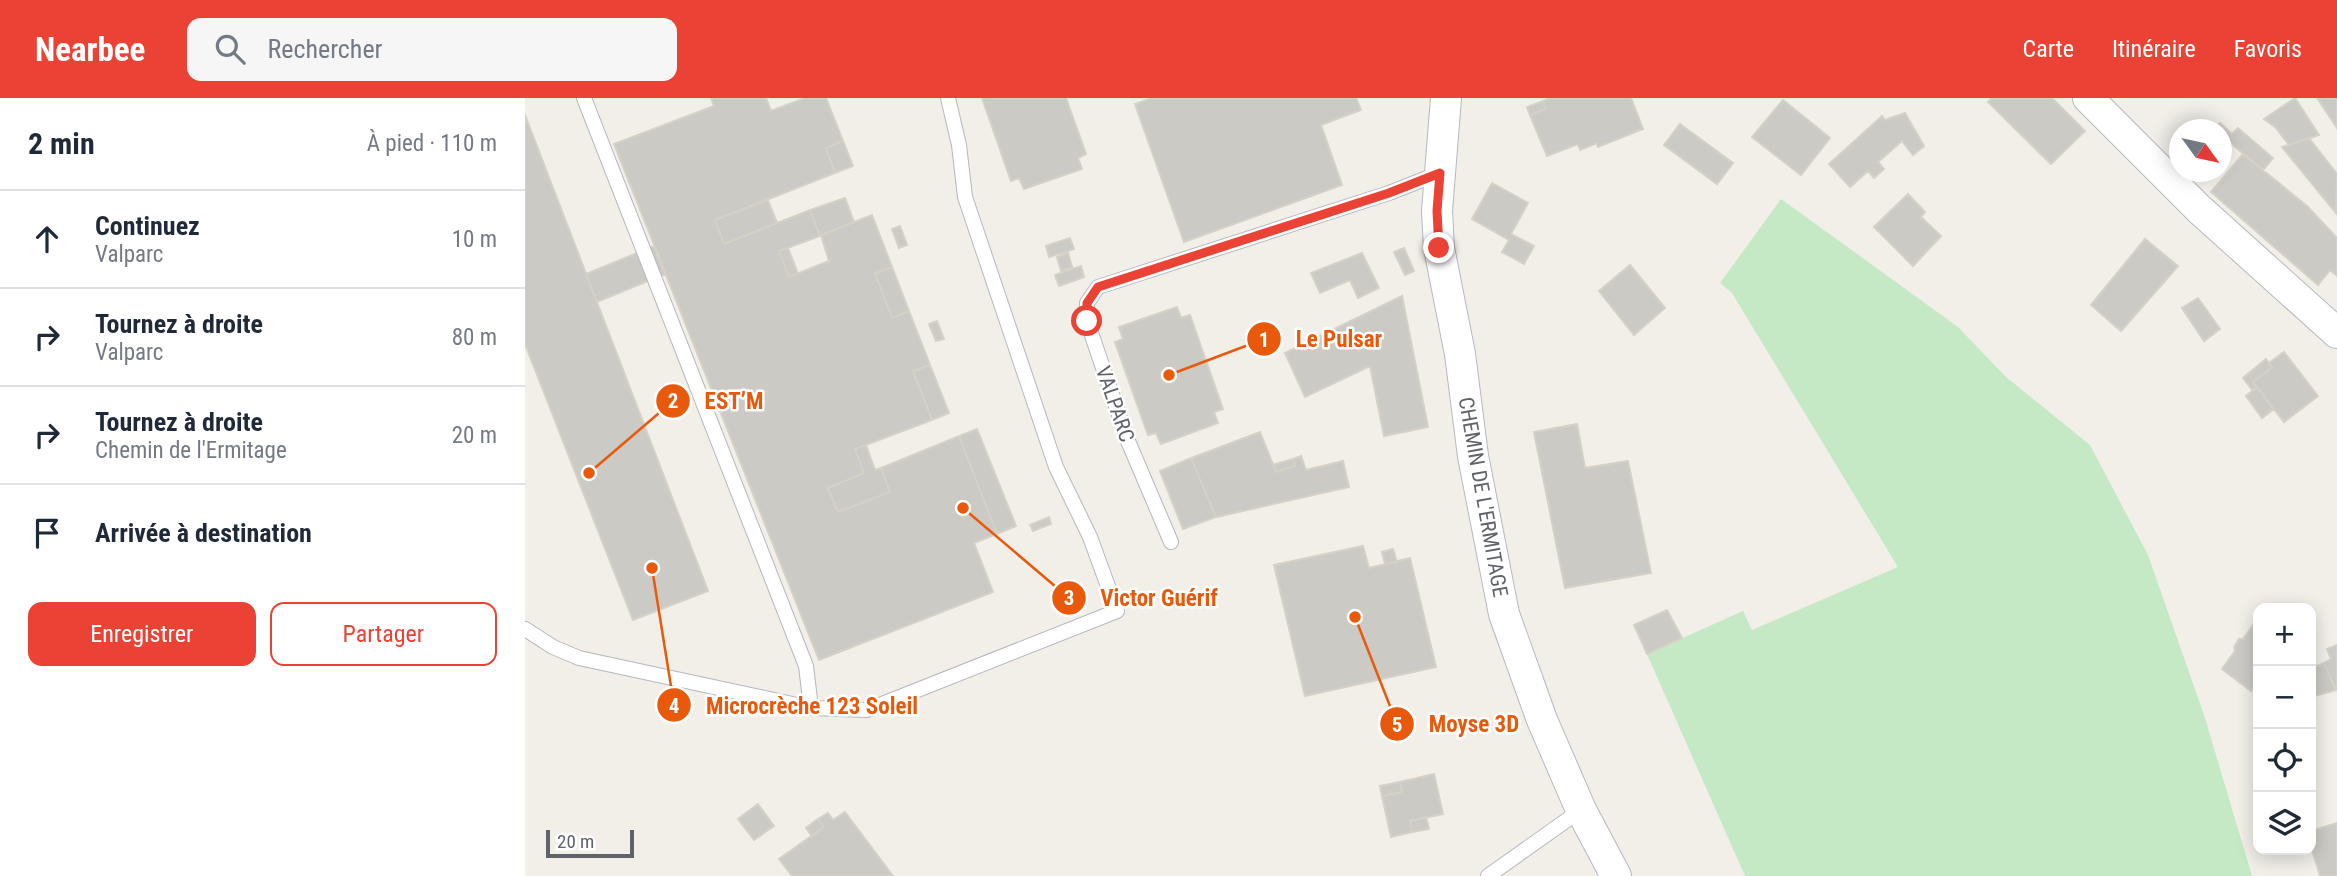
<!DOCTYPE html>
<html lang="fr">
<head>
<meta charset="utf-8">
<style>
  body { margin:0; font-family:"Roboto Condensed",sans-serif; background:#f6f6f7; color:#1f2937 }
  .controls { position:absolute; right:21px; bottom:21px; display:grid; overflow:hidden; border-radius:14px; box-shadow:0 4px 18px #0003 }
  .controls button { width:63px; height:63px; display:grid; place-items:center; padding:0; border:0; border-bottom:2px solid #e0e1e3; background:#fff; color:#1f2937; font:35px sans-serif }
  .compass { position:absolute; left:1644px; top:21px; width:63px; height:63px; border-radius:50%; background:#fff; box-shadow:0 4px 18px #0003; rotate:123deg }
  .scale { position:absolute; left:21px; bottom:18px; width:88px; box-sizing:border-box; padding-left:7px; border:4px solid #5f6368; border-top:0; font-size:19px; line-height:24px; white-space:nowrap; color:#5f6368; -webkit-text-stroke:5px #fff; paint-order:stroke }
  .stop { position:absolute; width:21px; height:21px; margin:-16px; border:5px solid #ea4335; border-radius:50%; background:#fff }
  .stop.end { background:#ea4335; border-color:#fff; box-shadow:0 2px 7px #0008 }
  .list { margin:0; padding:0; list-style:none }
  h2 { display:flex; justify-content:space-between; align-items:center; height:91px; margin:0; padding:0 28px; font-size:30px }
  h2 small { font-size:23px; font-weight:400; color:#747a83 }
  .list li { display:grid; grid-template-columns:46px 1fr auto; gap:21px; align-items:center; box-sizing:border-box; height:98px; padding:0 28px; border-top:2px solid #e0e1e3 }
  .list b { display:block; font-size:26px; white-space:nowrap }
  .list p { margin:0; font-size:23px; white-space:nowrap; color:#747a83 }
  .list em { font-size:23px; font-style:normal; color:#747a83 }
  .actions { display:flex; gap:14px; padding:21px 28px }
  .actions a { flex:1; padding:16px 0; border:2px solid #ea4335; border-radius:14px; text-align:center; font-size:24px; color:#ea4335 }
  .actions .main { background:#ea4335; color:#fff }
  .icon { flex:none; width:38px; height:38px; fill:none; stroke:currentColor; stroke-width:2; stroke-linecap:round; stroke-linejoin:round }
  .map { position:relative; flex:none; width:1812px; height:778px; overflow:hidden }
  header { display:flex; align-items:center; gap:42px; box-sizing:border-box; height:98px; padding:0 35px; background:#ea4335; color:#fff }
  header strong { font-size:33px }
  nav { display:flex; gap:38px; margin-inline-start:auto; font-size:24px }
  .search { width:490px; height:63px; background:#f6f6f7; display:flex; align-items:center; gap:18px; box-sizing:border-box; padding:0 24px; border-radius:14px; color:#747a83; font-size:26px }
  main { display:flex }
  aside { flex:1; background:#fff }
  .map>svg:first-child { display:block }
</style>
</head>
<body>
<header>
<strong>Nearbee</strong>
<div class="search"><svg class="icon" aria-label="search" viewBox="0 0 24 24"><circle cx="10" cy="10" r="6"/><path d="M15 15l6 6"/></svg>Rechercher</div>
<nav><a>Carte</a><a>Itinéraire</a><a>Favoris</a></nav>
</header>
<main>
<aside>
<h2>2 min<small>À pied · 110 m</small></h2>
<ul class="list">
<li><svg class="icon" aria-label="ahead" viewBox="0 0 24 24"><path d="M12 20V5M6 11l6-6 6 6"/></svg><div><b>Continuez</b><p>Valparc</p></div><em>10 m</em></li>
<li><svg class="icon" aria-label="right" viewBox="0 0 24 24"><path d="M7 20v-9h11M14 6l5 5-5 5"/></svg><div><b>Tournez à droite</b><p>Valparc</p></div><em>80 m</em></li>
<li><svg class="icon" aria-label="right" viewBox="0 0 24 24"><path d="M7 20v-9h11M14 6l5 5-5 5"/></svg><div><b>Tournez à droite</b><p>Chemin de l'Ermitage</p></div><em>20 m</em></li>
<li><svg class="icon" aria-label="arrive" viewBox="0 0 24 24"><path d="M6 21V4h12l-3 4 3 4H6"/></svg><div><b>Arrivée à destination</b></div></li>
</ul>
<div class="actions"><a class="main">Enregistrer</a><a>Partager</a></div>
</aside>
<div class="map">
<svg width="1812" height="778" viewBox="0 0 1812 778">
  <rect width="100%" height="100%" fill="#f1efe8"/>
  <path fill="#c5e8c5" d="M 1256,101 L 1433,229 L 1481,279 L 1565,347 L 1623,457 L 1680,620 L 1727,778 L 1220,778 L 1122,556 L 1218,513 L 1227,532 L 1373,469 L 1207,195 L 1195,185 Z"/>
  <path fill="#cccac5" stroke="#d6d1c6" stroke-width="2" d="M 186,0 L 241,0 L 246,13 L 280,0 L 301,0 L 318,43 L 301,50 L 310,75 L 190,122 L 199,146 L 285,112 L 295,138 L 254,153 L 264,179 L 304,163 L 296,137 L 347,117 L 367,169 L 350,175 L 367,220 L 384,213 L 405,267 L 388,273 L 407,322 L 330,351 L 339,375 L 303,390 L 313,414 L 365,394 L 356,370 L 434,338 L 472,436 L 449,445 L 468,494 L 294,562 L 89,46 L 189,8 Z
    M 457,0 L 541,0 L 561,56 L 553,60 L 557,71 L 499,91 L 494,80 L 486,83 Z
    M 627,0 L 831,0 L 836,12 L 796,27 L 817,87 L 659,144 L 610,6 Z
    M 1025,0 L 1106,0 L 1118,31 L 1073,49 L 1072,45 L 1055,52 L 1053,46 L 1022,58 L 1005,17 L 1021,11 L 1018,3 Z
    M 1467,0 L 1527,0 L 1560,33 L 1526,66 L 1463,4 Z
    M 1770,0 L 1794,37 L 1764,47 L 1750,29 L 1739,21 Z
    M 1792,0 L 1812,0 L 1812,30 Z
    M 1258,2 L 1305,40 L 1276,77 L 1227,39 Z
    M 1018,3 L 1021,11 L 1005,17 L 1002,9 Z
    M 1380,15 L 1399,48 L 1388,57 L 1377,43 L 1353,64 L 1359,71 L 1349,80 L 1343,73 L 1325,89 L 1304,66 L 1357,18 L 1360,22 Z
    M 0,17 L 183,493 L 108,522 L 0,246 Z
    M 1695,25 L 1707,36 L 1713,30 L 1748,60 L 1738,72 L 1696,37 L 1696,32 L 1689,31 Z
    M 1155,26 L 1208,65 L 1192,86 L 1139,47 Z
    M 1784,40 L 1812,76 L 1811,115 L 1757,49 Z
    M 318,43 L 328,68 L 310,75 L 301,50 Z
    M 1718,56 L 1782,108 L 1812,140 L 1812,178 L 1805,172 L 1793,187 L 1686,94 Z
    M 967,85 L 1003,105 L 986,136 L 1009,148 L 999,166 L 977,154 L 984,142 L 947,121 Z
    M 1383,96 L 1400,114 L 1396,119 L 1416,138 L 1388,168 L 1349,129 Z
    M 320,100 L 329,124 L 295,138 L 285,112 Z
    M 243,102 L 252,125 L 199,146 L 190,122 Z
    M 375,128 L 382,147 L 374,150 L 367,131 Z
    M 545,140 L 549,151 L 524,159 L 521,148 Z
    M 1620,141 L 1653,168 L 1596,233 L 1566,207 Z
    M 129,148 L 140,176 L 72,204 L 61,176 Z
    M 263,150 L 273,176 L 264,179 L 254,153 Z
    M 879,150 L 889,173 L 880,177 L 869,154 Z
    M 543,155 L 547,169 L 536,173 L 532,159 Z
    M 837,155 L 854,190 L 833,200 L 825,182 L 795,195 L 786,175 Z
    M 1105,167 L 1140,210 L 1109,237 L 1074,193 Z
    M 556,168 L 559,179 L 534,188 L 530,177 Z
    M 367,169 L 384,213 L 367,220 L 350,175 Z
    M 877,198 L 903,329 L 859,338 L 845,268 L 780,299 L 760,255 Z
    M 1673,200 L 1695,231 L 1679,243 L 1657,210 Z
    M 652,209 L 656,220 L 665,217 L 698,311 L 689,314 L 693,325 L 636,346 L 631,335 L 623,337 L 590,244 L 598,241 L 594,229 Z
    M 412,223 L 419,241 L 411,243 L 404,226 Z
    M 1759,254 L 1793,298 L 1759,324 L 1728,284 L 1747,269 L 1744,265 Z
    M 1741,261 L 1747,269 L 1728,284 L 1732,289 L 1728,293 L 1718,280 Z
    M 405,267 L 424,315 L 407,322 L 388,273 Z
    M 1732,289 L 1749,311 L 1737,320 L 1721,298 Z
    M 1052,326 L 1060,370 L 1103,363 L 1126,475 L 1040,490 L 1009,334 Z
    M 452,331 L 491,428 L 472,436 L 434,338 Z
    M 735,334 L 751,374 L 770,368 L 768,361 L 776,358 L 781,372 L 818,363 L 824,389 L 691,419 L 666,360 Z
    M 341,347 L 350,372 L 356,370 L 365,394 L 313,414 L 303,390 L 339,375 L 330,351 Z
    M 666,360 L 691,419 L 658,431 L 635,373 Z
    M 768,361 L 770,368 L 751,374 L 748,367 Z
    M 524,419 L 526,426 L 508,433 L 505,427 Z
    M 838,448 L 844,470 L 885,460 L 911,569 L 780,598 L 749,467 Z
    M 868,451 L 872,464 L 860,466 L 857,454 Z
    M 1142,512 L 1157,540 L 1122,556 L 1109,527 Z
    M 1731,523 L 1733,525 L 1733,583 L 1726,593 L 1697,571 L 1710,553 L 1709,549 L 1714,541 L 1718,541 Z
    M 1812,547 L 1812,591 L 1811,592 L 1799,565 L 1806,561 L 1802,551 Z
    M 1799,565 L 1811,592 L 1786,599 L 1786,570 Z
    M 909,676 L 918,716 L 885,723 L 887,734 L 866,739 L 857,698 L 877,694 L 875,684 Z
    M 875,684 L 877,694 L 857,698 L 855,688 Z
    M 233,706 L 249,728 L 229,742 L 213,721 Z
    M 320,714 L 368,778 L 267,778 L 254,761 L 299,729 L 293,721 L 303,715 L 308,722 Z
    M 901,719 L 904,731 L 887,734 L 885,723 Z
    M 293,721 L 299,729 L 287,738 L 281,730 Z
    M 1812,725 L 1812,778 L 1795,778 L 1786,748 L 1786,733 Z"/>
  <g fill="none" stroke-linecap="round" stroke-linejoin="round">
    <defs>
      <path id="lane" d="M 59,0 L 281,568 L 286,610
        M 646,444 L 603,343 L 562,223 L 562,205 L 573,189 L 864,95 L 915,75
        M 0,531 L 28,549 L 54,560 L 286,610 L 342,612 L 592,513 L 565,439 L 531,369 L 440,99 L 434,47 L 423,0
        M 963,778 L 1056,712"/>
      <path id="street" d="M 921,0 L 912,113 L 914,150 L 935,256 L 948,358 L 979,516 L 1017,622 L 1056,712 L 1091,778
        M 1563,0 L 1674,111 L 1812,235"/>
    </defs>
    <use href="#lane" stroke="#b5b8bc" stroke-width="16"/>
    <use href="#street" stroke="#b5b8bc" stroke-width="32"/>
    <use href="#lane" stroke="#fff" stroke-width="14"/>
    <use href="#street" stroke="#fff" stroke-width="30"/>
  </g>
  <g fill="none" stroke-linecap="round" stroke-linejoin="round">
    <path stroke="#ea4335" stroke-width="9" d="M 562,223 L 562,205 L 573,189 L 864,95 L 915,75 L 912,113 L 914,150"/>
  </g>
  <g text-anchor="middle" stroke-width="5" stroke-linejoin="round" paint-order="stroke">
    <g font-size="21" fill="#5f6368" stroke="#fff">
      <text transform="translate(590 306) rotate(71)" y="7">VALPARC</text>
      <text transform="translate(958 399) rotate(80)" y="7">CHEMIN DE L'ERMITAGE</text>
    </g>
  </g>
  <path fill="none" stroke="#e8590c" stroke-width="2.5" d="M644 277L739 241M64 375L148 303M438 410L544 500M127 470L149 607M830 519L872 626"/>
  <g fill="#e8590c" stroke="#fff" stroke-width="2.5">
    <circle cx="644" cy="277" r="7"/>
    <circle cx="64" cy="375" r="7"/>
    <circle cx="438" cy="410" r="7"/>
    <circle cx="127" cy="470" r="7"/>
    <circle cx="830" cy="519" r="7"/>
    <circle cx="739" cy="241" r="18"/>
    <circle cx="148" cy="303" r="18"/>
    <circle cx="544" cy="500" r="18"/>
    <circle cx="149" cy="607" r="18"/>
    <circle cx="872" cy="626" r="18"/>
  </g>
  <g font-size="21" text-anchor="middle" font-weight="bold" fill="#fff">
    <text x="739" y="249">1</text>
    <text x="148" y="310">2</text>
    <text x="544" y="507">3</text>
    <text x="149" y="615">4</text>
    <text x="872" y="634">5</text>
  </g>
  <g font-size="23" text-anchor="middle" font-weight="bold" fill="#e8590c" stroke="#fff" stroke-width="5" stroke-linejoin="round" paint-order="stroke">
    <text x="814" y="249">Le Pulsar</text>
    <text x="209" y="311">EST’M</text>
    <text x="634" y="508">Victor Guérif</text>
    <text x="287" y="616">Microcrèche 123 Soleil</text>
    <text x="949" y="634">Moyse 3D</text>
  </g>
</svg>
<div class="controls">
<button>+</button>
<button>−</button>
<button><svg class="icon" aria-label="locate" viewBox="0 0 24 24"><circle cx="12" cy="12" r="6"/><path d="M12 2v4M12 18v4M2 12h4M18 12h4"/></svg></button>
<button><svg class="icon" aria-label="layers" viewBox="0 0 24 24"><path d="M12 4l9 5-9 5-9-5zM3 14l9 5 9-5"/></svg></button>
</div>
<svg class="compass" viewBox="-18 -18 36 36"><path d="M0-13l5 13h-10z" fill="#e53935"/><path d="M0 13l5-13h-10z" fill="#747a83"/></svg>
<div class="scale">20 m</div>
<div class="stop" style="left:562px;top:223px"></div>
<div class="stop end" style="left:914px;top:150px"></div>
</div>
</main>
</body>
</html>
